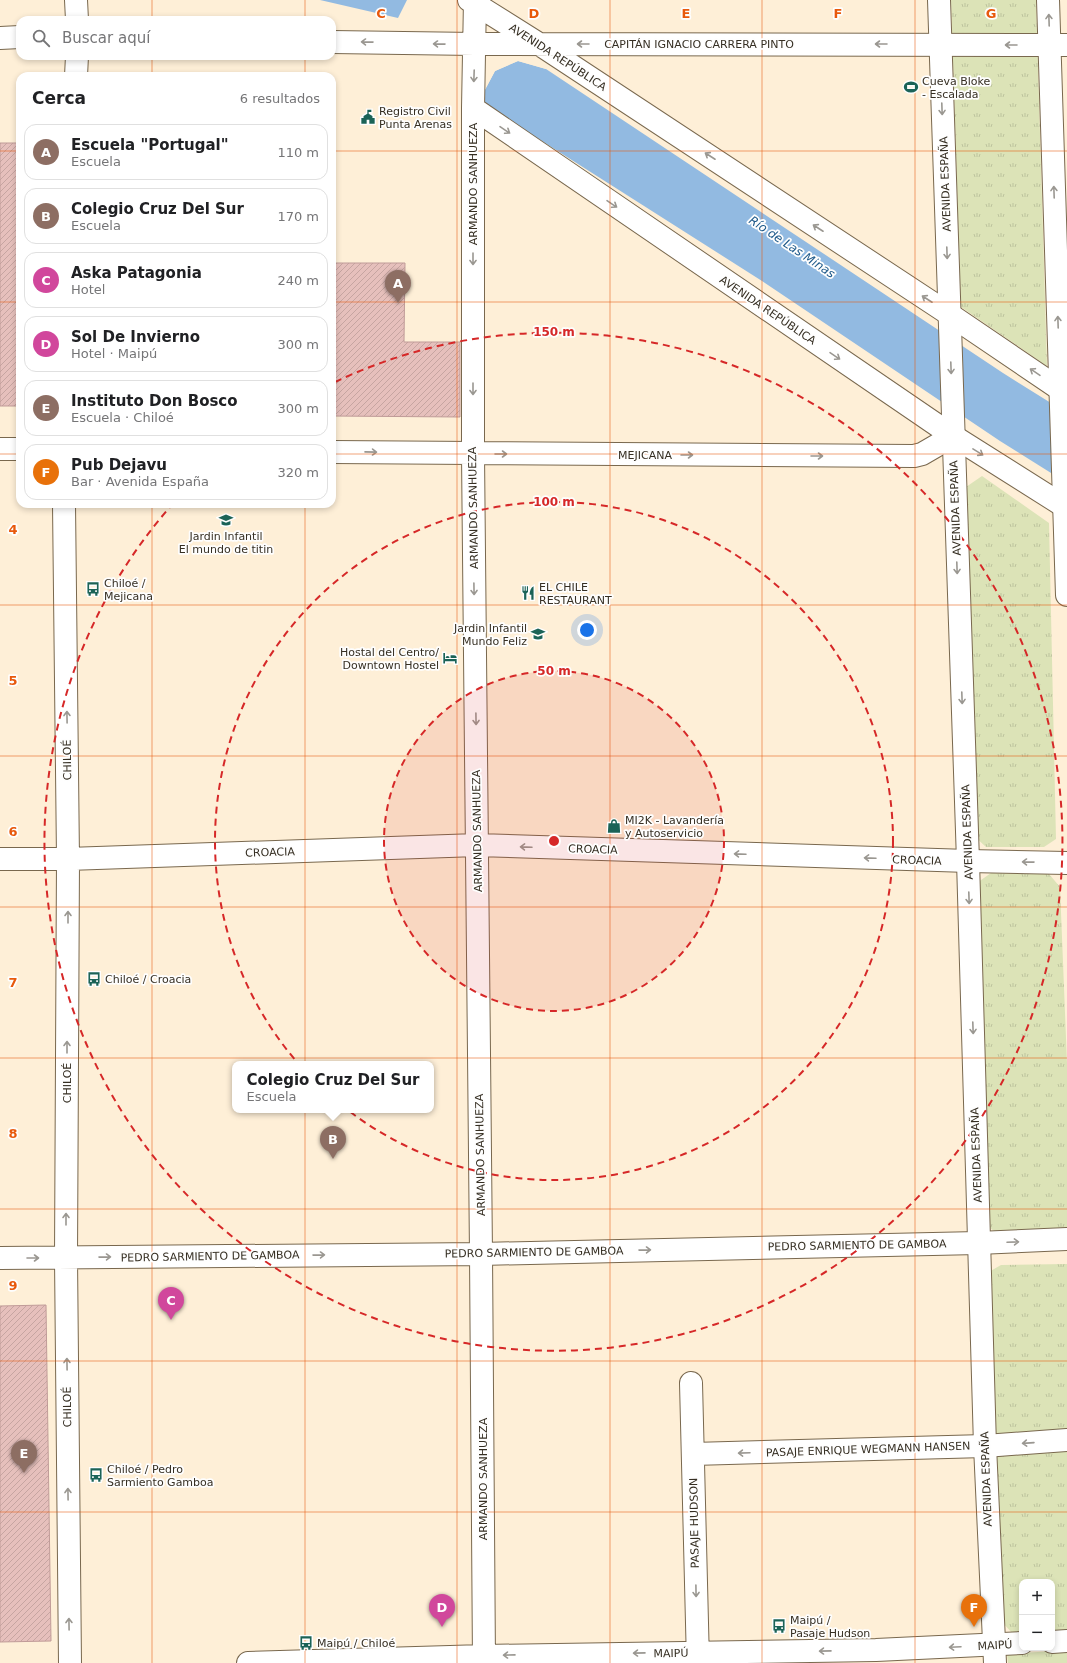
<!DOCTYPE html>
<html lang="es">
<head>
<meta charset="utf-8">
<style>
  body { margin:0; font-family:"DejaVu Sans",sans-serif; background:#f6f6f6; color:#202124 }
  .controls { position:absolute; right:12px; bottom:12px; display:grid; overflow:hidden; border-radius:8px; box-shadow:0 2px 6px #0003 }
  .controls button { width:36px; height:36px; display:grid; place-items:center; padding:0; border:0; border-bottom:1px solid #e0e0e0; background:#fff; color:#202124; font:20px sans-serif }
  .you { position:absolute; left:587px; top:630px; width:14px; height:14px; margin:-10px; border:3px solid #fff; border-radius:50%; background:#1a73e8; box-shadow:0 0 0 6px #1a73e833 }
  .badge { display:grid; place-items:center; width:26px; height:26px; border-radius:50%; background:#1a73e8; color:#fff; font-size:13px; font-weight:700 }
  .pin { position:absolute; translate:-50% -33px; filter:drop-shadow(0 1px 2px #0008) }
  .pin::after { content:''; position:absolute; top:21px; width:14px; height:12px; background:inherit; clip-path:polygon(0 0,100% 0,50% 100%) }
  .popup { position:absolute; left:232px; top:1061px; width:202px; height:52px; box-sizing:border-box; display:grid; place-content:center; border-radius:8px; background:#fff; filter:drop-shadow(0 1px 3px #0005); font-size:13px; white-space:nowrap; color:#757577 }
  .popup b { font-size:15px; color:#202124 }
  .popup::after { content:''; position:absolute; left:50%; top:100%; margin-left:-8px; border:8px solid transparent; border-top-color:#fff }
  .list { margin:0; padding:0; list-style:none }
  h2 { display:flex; justify-content:space-between; align-items:center; height:52px; margin:0; padding:0 16px; font-size:17px }
  h2 small { font-size:13px; font-weight:400; color:#757577 }
  .list li { display:grid; grid-template-columns:26px 1fr auto; gap:12px; align-items:center; box-sizing:border-box; height:56px; margin:0 8px 8px; padding:0 8px; border:1px solid #e0e0e0; border-radius:12px }
  .list b { display:block; font-size:15px; white-space:nowrap }
  .list p { margin:0; font-size:13px; white-space:nowrap; color:#757577 }
  .list em { font-size:13px; font-style:normal; color:#757577 }
  .icon { flex:none; width:22px; height:22px; fill:none; stroke:currentColor; stroke-width:2; stroke-linecap:round; stroke-linejoin:round }
  .map { position:relative; flex:none; width:1067px; height:1663px; overflow:hidden }
  .search { position:absolute; background:#fff; box-shadow:0 2px 6px #0003; left:16px; top:16px; width:320px; height:44px; display:flex; align-items:center; gap:10px; box-sizing:border-box; padding:0 14px; border-radius:12px; color:#757577; font-size:15px }
  .panel { position:absolute; background:#fff; box-shadow:0 2px 6px #0003; left:16px; top:72px; width:320px; height:436px; border-radius:12px }
  .map>svg:first-child { display:block }
</style>
</head>
<body>
<div class="map">
<svg width="1067" height="1663" viewBox="0 0 1067 1663">
  <defs>
    <pattern id="grass-tufts" width="24" height="20" patternUnits="userSpaceOnUse"><rect width="24" height="20" fill="#dce3b7"/><path d="M3 7l-1-3M5 7V3M7 7l1-3M15 17l-1-3M17 17v-4M19 17l1-3" fill="none" stroke="#bdc39d"/></pattern>
    <pattern id="building-hatch" width="6" height="6" patternUnits="userSpaceOnUse"><rect width="6" height="6" fill="#e6c0bc"/><path d="M-1 1l2-2M0 6l6-6M5 7l2-2" fill="none" stroke="#c6a5a1"/></pattern>
  </defs>
  <rect width="100%" height="100%" fill="#feefd7"/>
  <path fill="url(#grass-tufts)" d="M 951,0 L 1036,0 L 1047,366 L 961,307 Z
    M 982,476 L 1049,523 L 1056,839 L 1044,847 L 986,847 L 972,834 L 966,487 Z
    M 991,873 L 1049,874 L 1060,887 L 1067,1063 L 1067,1230 L 1000,1235 L 984,1224 L 974,885 Z
    M 1067,1264 L 1067,1630 L 1052,1631 L 1052,1582 L 1022,1582 L 1022,1633 L 1013,1634 L 1002,1622 L 987,1273 L 1001,1265 Z
    M 1067,1650 L 1067,1663 L 1008,1663 L 1007,1654 Z"/>
  <path fill="#92bae1" d="M 320,0 L 407,0 L 398,18 Z
    M 518,61 L 546,69 L 1003,373 L 1067,413 L 1067,483 L 1000,441 L 762,281 L 479,101 L 495,71 Z"/>
  <path fill="#feefd7" d="M 518,59 L 546,67 L 546,69 L 518,61 L 495,71 L 479,101 L 477,100 L 494,69 Z"/>
  <path fill="url(#building-hatch)" stroke="#c09b98" d="M 0,143 L 20,143 L 20,406 L 0,406 Z
    M 332,263 L 405,263 L 404,342 L 460,342 L 460,417 L 332,416 Z
    M 46,1305 L 51,1641 L 0,1642 L 0,1306 Z"/>
  <g fill="none" stroke-linecap="round" stroke-linejoin="round">
    <defs>
      <path id="street" d="M 76,0 L 77,20
        M 469,0 L 539,44 L 949,314 L 1067,394
        M 475,0 L 473,108 L 473,454 L 481,1254 L 484,1663
        M 0,38 L 20,37
        M 332,42 L 475,44 L 1067,45
        M 76,76 L 77,56
        M 473,108 L 953,436 L 1067,508
        M 0,449 L 20,449
        M 332,452 L 914,456 L 922,454 L 953,436
        M 64,504 L 68,859 L 66,1258 L 70,1663
        M 0,859 L 68,859 L 477,845 L 968,861 L 1067,863
        M 0,1258 L 481,1254 L 978,1243 L 1067,1239
        M 691,1383 L 698,1663
        M 693,1454 L 985,1446 L 1067,1440
        M 1052,1642 L 1067,1641
        M 248,1663 L 484,1656 L 876,1650 L 1022,1643"/>
      <path id="secondary" d="M 939,0 L 968,861 L 985,1446 L 995,1663
        M 1048,0 L 1067,595"/>
    </defs>
    <use href="#street" stroke="#79684e" stroke-width="24"/>
    <use href="#secondary" stroke="#79684e" stroke-width="24"/>
    <use href="#street" stroke="#fff" stroke-width="22"/>
    <use href="#secondary" stroke="#fff" stroke-width="22"/>
  </g>
  <defs><path id="oneway-shaft" d="M-6 0H5M1.5-3L5.5 0L1.5 3" fill="none" stroke-width="1.6" stroke-linecap="round" stroke-linejoin="round"/></defs>
  <g stroke="#9a9791">
    <use href="#oneway-shaft" transform="translate(1049 20) rotate(-92)"/>
    <use href="#oneway-shaft" transform="translate(367 42) rotate(-179)"/>
    <use href="#oneway-shaft" transform="translate(439 44) rotate(-179)"/>
    <use href="#oneway-shaft" transform="translate(583 44) rotate(180)"/>
    <use href="#oneway-shaft" transform="translate(881 44) rotate(180)"/>
    <use href="#oneway-shaft" transform="translate(1011 45) rotate(-180)"/>
    <use href="#oneway-shaft" transform="translate(474 76) rotate(92)"/>
    <use href="#oneway-shaft" transform="translate(942 109) rotate(88)"/>
    <use href="#oneway-shaft" transform="translate(505 130) rotate(34)"/>
    <use href="#oneway-shaft" transform="translate(710 156) rotate(-147)"/>
    <use href="#oneway-shaft" transform="translate(1054 192) rotate(-92)"/>
    <use href="#oneway-shaft" transform="translate(612 204) rotate(34)"/>
    <use href="#oneway-shaft" transform="translate(818 228) rotate(-147)"/>
    <use href="#oneway-shaft" transform="translate(947 253) rotate(88)"/>
    <use href="#oneway-shaft" transform="translate(473 259) rotate(90)"/>
    <use href="#oneway-shaft" transform="translate(927 299) rotate(-147)"/>
    <use href="#oneway-shaft" transform="translate(1058 322) rotate(-92)"/>
    <use href="#oneway-shaft" transform="translate(835 356) rotate(34)"/>
    <use href="#oneway-shaft" transform="translate(951 368) rotate(88)"/>
    <use href="#oneway-shaft" transform="translate(1035 372) rotate(-146)"/>
    <use href="#oneway-shaft" transform="translate(473 389) rotate(90)"/>
    <use href="#oneway-shaft" transform="translate(371 452) rotate(1)"/>
    <use href="#oneway-shaft" transform="translate(978 452) rotate(32)"/>
    <use href="#oneway-shaft" transform="translate(501 454)"/>
    <use href="#oneway-shaft" transform="translate(687 455)"/>
    <use href="#oneway-shaft" transform="translate(817 456)"/>
    <use href="#oneway-shaft" transform="translate(957 568) rotate(88)"/>
    <use href="#oneway-shaft" transform="translate(474 589) rotate(89)"/>
    <use href="#oneway-shaft" transform="translate(962 698) rotate(88)"/>
    <use href="#oneway-shaft" transform="translate(67 717) rotate(-91)"/>
    <use href="#oneway-shaft" transform="translate(476 719) rotate(89)"/>
    <use href="#oneway-shaft" transform="translate(526 847) rotate(-178)"/>
    <use href="#oneway-shaft" transform="translate(740 854) rotate(-178)"/>
    <use href="#oneway-shaft" transform="translate(870 858) rotate(-178)"/>
    <use href="#oneway-shaft" transform="translate(1028 862) rotate(-179)"/>
    <use href="#oneway-shaft" transform="translate(969 898) rotate(88)"/>
    <use href="#oneway-shaft" transform="translate(68 917) rotate(-90)"/>
    <use href="#oneway-shaft" transform="translate(973 1028) rotate(88)"/>
    <use href="#oneway-shaft" transform="translate(67 1047) rotate(-90)"/>
    <use href="#oneway-shaft" transform="translate(66 1219) rotate(-90)"/>
    <use href="#oneway-shaft" transform="translate(1013 1242) rotate(-2)"/>
    <use href="#oneway-shaft" transform="translate(645 1250) rotate(-1)"/>
    <use href="#oneway-shaft" transform="translate(319 1255) rotate(-1)"/>
    <use href="#oneway-shaft" transform="translate(105 1257) rotate(-1)"/>
    <use href="#oneway-shaft" transform="translate(33 1258)"/>
    <use href="#oneway-shaft" transform="translate(67 1364) rotate(-91)"/>
    <use href="#oneway-shaft" transform="translate(1028 1443) rotate(176)"/>
    <use href="#oneway-shaft" transform="translate(744 1453) rotate(178)"/>
    <use href="#oneway-shaft" transform="translate(68 1494) rotate(-91)"/>
    <use href="#oneway-shaft" transform="translate(696 1591) rotate(89)"/>
    <use href="#oneway-shaft" transform="translate(69 1624) rotate(-91)"/>
    <use href="#oneway-shaft" transform="translate(955 1647) rotate(177)"/>
    <use href="#oneway-shaft" transform="translate(825 1651) rotate(179)"/>
    <use href="#oneway-shaft" transform="translate(639 1653) rotate(179)"/>
    <use href="#oneway-shaft" transform="translate(509 1655) rotate(179)"/>
  </g>
  <path fill="none" stroke="#e8590c" stroke-width="1" stroke-opacity="0.55" d="M 152,0 L 152,20M 305,0 L 305,20M 457,0 L 457,1663M 610,0 L 610,1663M 762,0 L 762,1663M 915,0 L 915,1663M 152,56 L 152,76M 305,56 L 305,76M 0,151 L 20,151M 332,151 L 1067,151M 0,302 L 20,302M 332,302 L 1067,302M 0,454 L 20,454M 332,454 L 1067,454M 152,504 L 152,1663M 305,504 L 305,1663M 0,605 L 1067,605M 0,756 L 1067,756M 0,907 L 1067,907M 0,1058 L 1067,1058M 0,1209 L 1067,1209M 0,1361 L 1067,1361M 0,1512 L 1067,1512"/>
  <circle cx="554" cy="841" r="170" fill="#d62828" fill-opacity=".12"/>
  <g fill="none" stroke="#d62828" stroke-width="2" stroke-dasharray="7 5">
    <circle cx="554" cy="841" r="170"/>
    <circle cx="554" cy="841" r="339"/>
    <path d="M335 382A509 509 0 1 1 170 507"/>
  </g>
  <defs>
    <symbol id="stadium-bare" viewBox="-9 -9 18 18"><path d="M0-5a6.5 5 0 1 0 0 10a6.5 5 0 1 0 0-10ZM-3.5-1.8h7v3.6h-7Z" fill="#1b6357" stroke="#fefefe" stroke-width="2.5" paint-order="stroke"/></symbol>
    <symbol id="civic-bare" viewBox="-9 -9 18 18"><path d="M-.6-6.5H3V-4.5H.6V-3L4-1V1h2V6H-6V1h2V-1L-.6-3ZM-1.2 2.5V6h2.4V2.5Z" fill="#1b6357" stroke="#fefefe" stroke-width="2.5" paint-order="stroke"/></symbol>
    <symbol id="school-bare" viewBox="-9 -9 18 18"><path d="M0-5L7-2L0 1L-7-2ZM-4 1L0 2.5L4 1V4Q0 6-4 4Z" fill="#1b6357" stroke="#fefefe" stroke-width="2.5" paint-order="stroke"/></symbol>
    <symbol id="bus-bare" viewBox="-9 -9 18 18"><path d="M-5-6H5V4H4V6H2V4H-2V6H-4V4H-5ZM-3.5-4V0h7V-4ZM-3.5 1.2v1.5H-2V1.2ZM2 1.2v1.5H3.5V1.2Z" fill="#1b6357" stroke="#fefefe" stroke-width="2.5" paint-order="stroke"/></symbol>
    <symbol id="restaurant-bare" viewBox="-9 -9 18 18"><path d="M-5-6h1v4h1v-4h1v4h1v-4h1v5L-1.5 .5V6h-2V.5L-5-1ZM5-6V6H3V1.5H1.5Q1.5-4 5-6Z" fill="#1b6357" stroke="#fefefe" stroke-width="2.5" paint-order="stroke"/></symbol>
    <symbol id="hotel-bare" viewBox="-9 -9 18 18"><path d="M-6-4.5h1.5V1H6V5H4.5V3h-9V5H-6ZM-4 0a1.8 1.8 0 1 1 3.6 0ZM.5 0V-2.5h3Q6-2.5 6 0Z" fill="#1b6357" stroke="#fefefe" stroke-width="2.5" paint-order="stroke"/></symbol>
    <symbol id="shop-bare" viewBox="-9 -9 18 18"><path d="M-5-2.5h2.3a2.7 3.5 0 0 1 5.4 0H5L5.5 6h-11ZM-1.5-2.5h3a1.5 2.3 0 0 0-3 0Z" fill="#1b6357" stroke="#fefefe" stroke-width="2.5" paint-order="stroke"/></symbol>
  </defs>
  <g fill-rule="evenodd">
    <use href="#stadium-bare" x="901" y="77" width="20" height="20"/>
    <use href="#civic-bare" x="358" y="107" width="20" height="20"/>
    <use href="#school-bare" x="216" y="510" width="20" height="20"/>
    <use href="#bus-bare" x="83" y="579" width="20" height="20"/>
    <use href="#restaurant-bare" x="518" y="583" width="20" height="20"/>
    <use href="#school-bare" x="528" y="624" width="20" height="20"/>
    <use href="#hotel-bare" x="440" y="648" width="20" height="20"/>
    <use href="#shop-bare" x="604" y="816" width="20" height="20"/>
    <use href="#bus-bare" x="84" y="969" width="20" height="20"/>
    <use href="#bus-bare" x="86" y="1465" width="20" height="20"/>
    <use href="#bus-bare" x="769" y="1616" width="20" height="20"/>
    <use href="#bus-bare" x="296" y="1633" width="20" height="20"/>
  </g>
  <g text-anchor="middle" stroke-width="3.5" stroke-linejoin="round" paint-order="stroke">
    <g font-size="11" fill="#362f23" stroke="#fefefe">
      <text x="699" y="48">CAPITÁN IGNACIO CARRERA PINTO</text>
      <text transform="translate(558 57) rotate(33)" y="4">AVENIDA REPÚBLICA</text>
      <text transform="translate(473 184) rotate(-90)" y="4">ARMANDO SANHUEZA</text>
      <text transform="translate(945 184) rotate(-92)" y="4">AVENIDA ESPAÑA</text>
      <text transform="translate(768 310) rotate(34)" y="4">AVENIDA REPÚBLICA</text>
      <text x="645" y="459">MEJICANA</text>
      <text transform="translate(473 508) rotate(-91)" y="4">ARMANDO SANHUEZA</text>
      <text transform="translate(955 508) rotate(-92)" y="4">AVENIDA ESPAÑA</text>
      <text transform="translate(67 760) rotate(-91)" y="4">CHILOÉ</text>
      <text transform="translate(477 831) rotate(-91)" y="4">ARMANDO SANHUEZA</text>
      <text transform="translate(967 832) rotate(-92)" y="4">AVENIDA ESPAÑA</text>
      <text transform="translate(593 849) rotate(2)" y="4">CROACIA</text>
      <text transform="translate(270 852) rotate(-2)" y="4">CROACIA</text>
      <text transform="translate(917 860) rotate(2)" y="4">CROACIA</text>
      <text transform="translate(67 1083) rotate(-90)" y="4">CHILOÉ</text>
      <text transform="translate(480 1155) rotate(-91)" y="4">ARMANDO SANHUEZA</text>
      <text transform="translate(976 1155) rotate(-92)" y="4">AVENIDA ESPAÑA</text>
      <text transform="translate(857 1245) rotate(-1)" y="4">PEDRO SARMIENTO DE GAMBOA</text>
      <text transform="translate(534 1252) rotate(-1)" y="4">PEDRO SARMIENTO DE GAMBOA</text>
      <text transform="translate(210 1256) rotate(-1)" y="4">PEDRO SARMIENTO DE GAMBOA</text>
      <text transform="translate(67 1407) rotate(-91)" y="4">CHILOÉ</text>
      <text transform="translate(868 1449) rotate(-2)" y="4">PASAJE ENRIQUE WEGMANN HANSEN</text>
      <text transform="translate(483 1479) rotate(-90)" y="4">ARMANDO SANHUEZA</text>
      <text transform="translate(986 1479) rotate(-92)" y="4">AVENIDA ESPAÑA</text>
      <text transform="translate(694 1523) rotate(-91)" y="4">PASAJE HUDSON</text>
      <text transform="translate(995 1645) rotate(-3)" y="4">MAIPÚ</text>
      <text transform="translate(671 1653) rotate(-1)" y="4">MAIPÚ</text>
    </g>
    <g font-size="11" fill="#362f23" stroke="#fefefe" text-anchor="start">
      <text x="922" y="85">Cueva Bloke<tspan x="922" dy="13">- Escalada</tspan></text>
      <text x="379" y="115">Registro Civil<tspan x="379" dy="13">Punta Arenas</tspan></text>
      <text x="226" y="540" text-anchor="middle">Jardin Infantil<tspan x="226" dy="13">El mundo de titin</tspan></text>
      <text x="104" y="587">Chiloé /<tspan x="104" dy="13">Mejicana</tspan></text>
      <text x="539" y="591">EL CHILE<tspan x="539" dy="13">RESTAURANT</tspan></text>
      <text x="527" y="632" text-anchor="end">Jardin Infantil<tspan x="527" dy="13">Mundo Feliz</tspan></text>
      <text x="439" y="656" text-anchor="end">Hostal del Centro/<tspan x="439" dy="13">Downtown Hostel</tspan></text>
      <text x="625" y="824">MI2K - Lavandería<tspan x="625" dy="13">y Autoservicio</tspan></text>
      <text x="105" y="983">Chiloé / Croacia</text>
      <text x="107" y="1473">Chiloé / Pedro<tspan x="107" dy="13">Sarmiento Gamboa</tspan></text>
      <text x="790" y="1624">Maipú /<tspan x="790" dy="13">Pasaje Hudson</tspan></text>
      <text x="317" y="1647">Maipú / Chiloé</text>
    </g>
    <g font-size="12" font-style="italic" fill="#1c5889" stroke="#fefefe">
      <text transform="translate(792 247) rotate(34)" y="4">Río de Las Minas</text>
    </g>
  </g>
  <g font-size="13" text-anchor="middle" font-weight="bold" fill="#e8590c" stroke="#fefefe" stroke-width="3.5" stroke-linejoin="round" paint-order="stroke">
    <text x="381" y="18">C</text>
    <text x="534" y="18">D</text>
    <text x="686" y="18">E</text>
    <text x="838" y="18">F</text>
    <text x="991" y="18">G</text>
    <text x="13" y="534">4</text>
    <text x="13" y="685">5</text>
    <text x="13" y="836">6</text>
    <text x="13" y="987">7</text>
    <text x="13" y="1138">8</text>
    <text x="13" y="1290">9</text>
  </g>
  <circle cx="554" cy="841" r="6" fill="#d62828" stroke="#fefefe" stroke-width="2"/>
  <g font-size="12" text-anchor="middle" font-weight="bold" fill="#d62828" stroke="#fefefe" stroke-width="3.5" stroke-linejoin="round" paint-order="stroke">
    <text x="554" y="336">150 m</text>
    <text x="554" y="506">100 m</text>
    <text x="554" y="675">50 m</text>
  </g>
</svg>
<div class="controls">
<button>+</button>
<button>−</button>
</div>
<div class="you"></div>
<div class="pin badge" style="left:398px;top:303px;background:#8d6e63">A</div>
<div class="pin badge" style="left:333px;top:1159px;background:#8d6e63">B</div>
<div class="popup"><b>Colegio Cruz Del Sur</b>Escuela</div>
<div class="pin badge" style="left:171px;top:1320px;background:#d1479c">C</div>
<div class="pin badge" style="left:442px;top:1627px;background:#d1479c">D</div>
<div class="pin badge" style="left:24px;top:1473px;background:#8d6e63">E</div>
<div class="pin badge" style="left:974px;top:1627px;background:#e8710a">F</div>
<div class="search"><svg class="icon" aria-label="search" viewBox="0 0 24 24"><circle cx="10" cy="10" r="6"/><path d="M15 15l6 6"/></svg>Buscar aquí</div>
<section class="panel">
<h2>Cerca<small>6 resultados</small></h2>
<ul class="list">
<li><span class="badge" style="background:#8d6e63">A</span><div><b>Escuela &quot;Portugal&quot;</b><p>Escuela</p></div><em>110 m</em></li>
<li><span class="badge" style="background:#8d6e63">B</span><div><b>Colegio Cruz Del Sur</b><p>Escuela</p></div><em>170 m</em></li>
<li><span class="badge" style="background:#d1479c">C</span><div><b>Aska Patagonia</b><p>Hotel</p></div><em>240 m</em></li>
<li><span class="badge" style="background:#d1479c">D</span><div><b>Sol De Invierno</b><p>Hotel · Maipú</p></div><em>300 m</em></li>
<li><span class="badge" style="background:#8d6e63">E</span><div><b>Instituto Don Bosco</b><p>Escuela · Chiloé</p></div><em>300 m</em></li>
<li><span class="badge" style="background:#e8710a">F</span><div><b>Pub Dejavu</b><p>Bar · Avenida España</p></div><em>320 m</em></li>
</ul>
</section>
</div>
</body>
</html>
